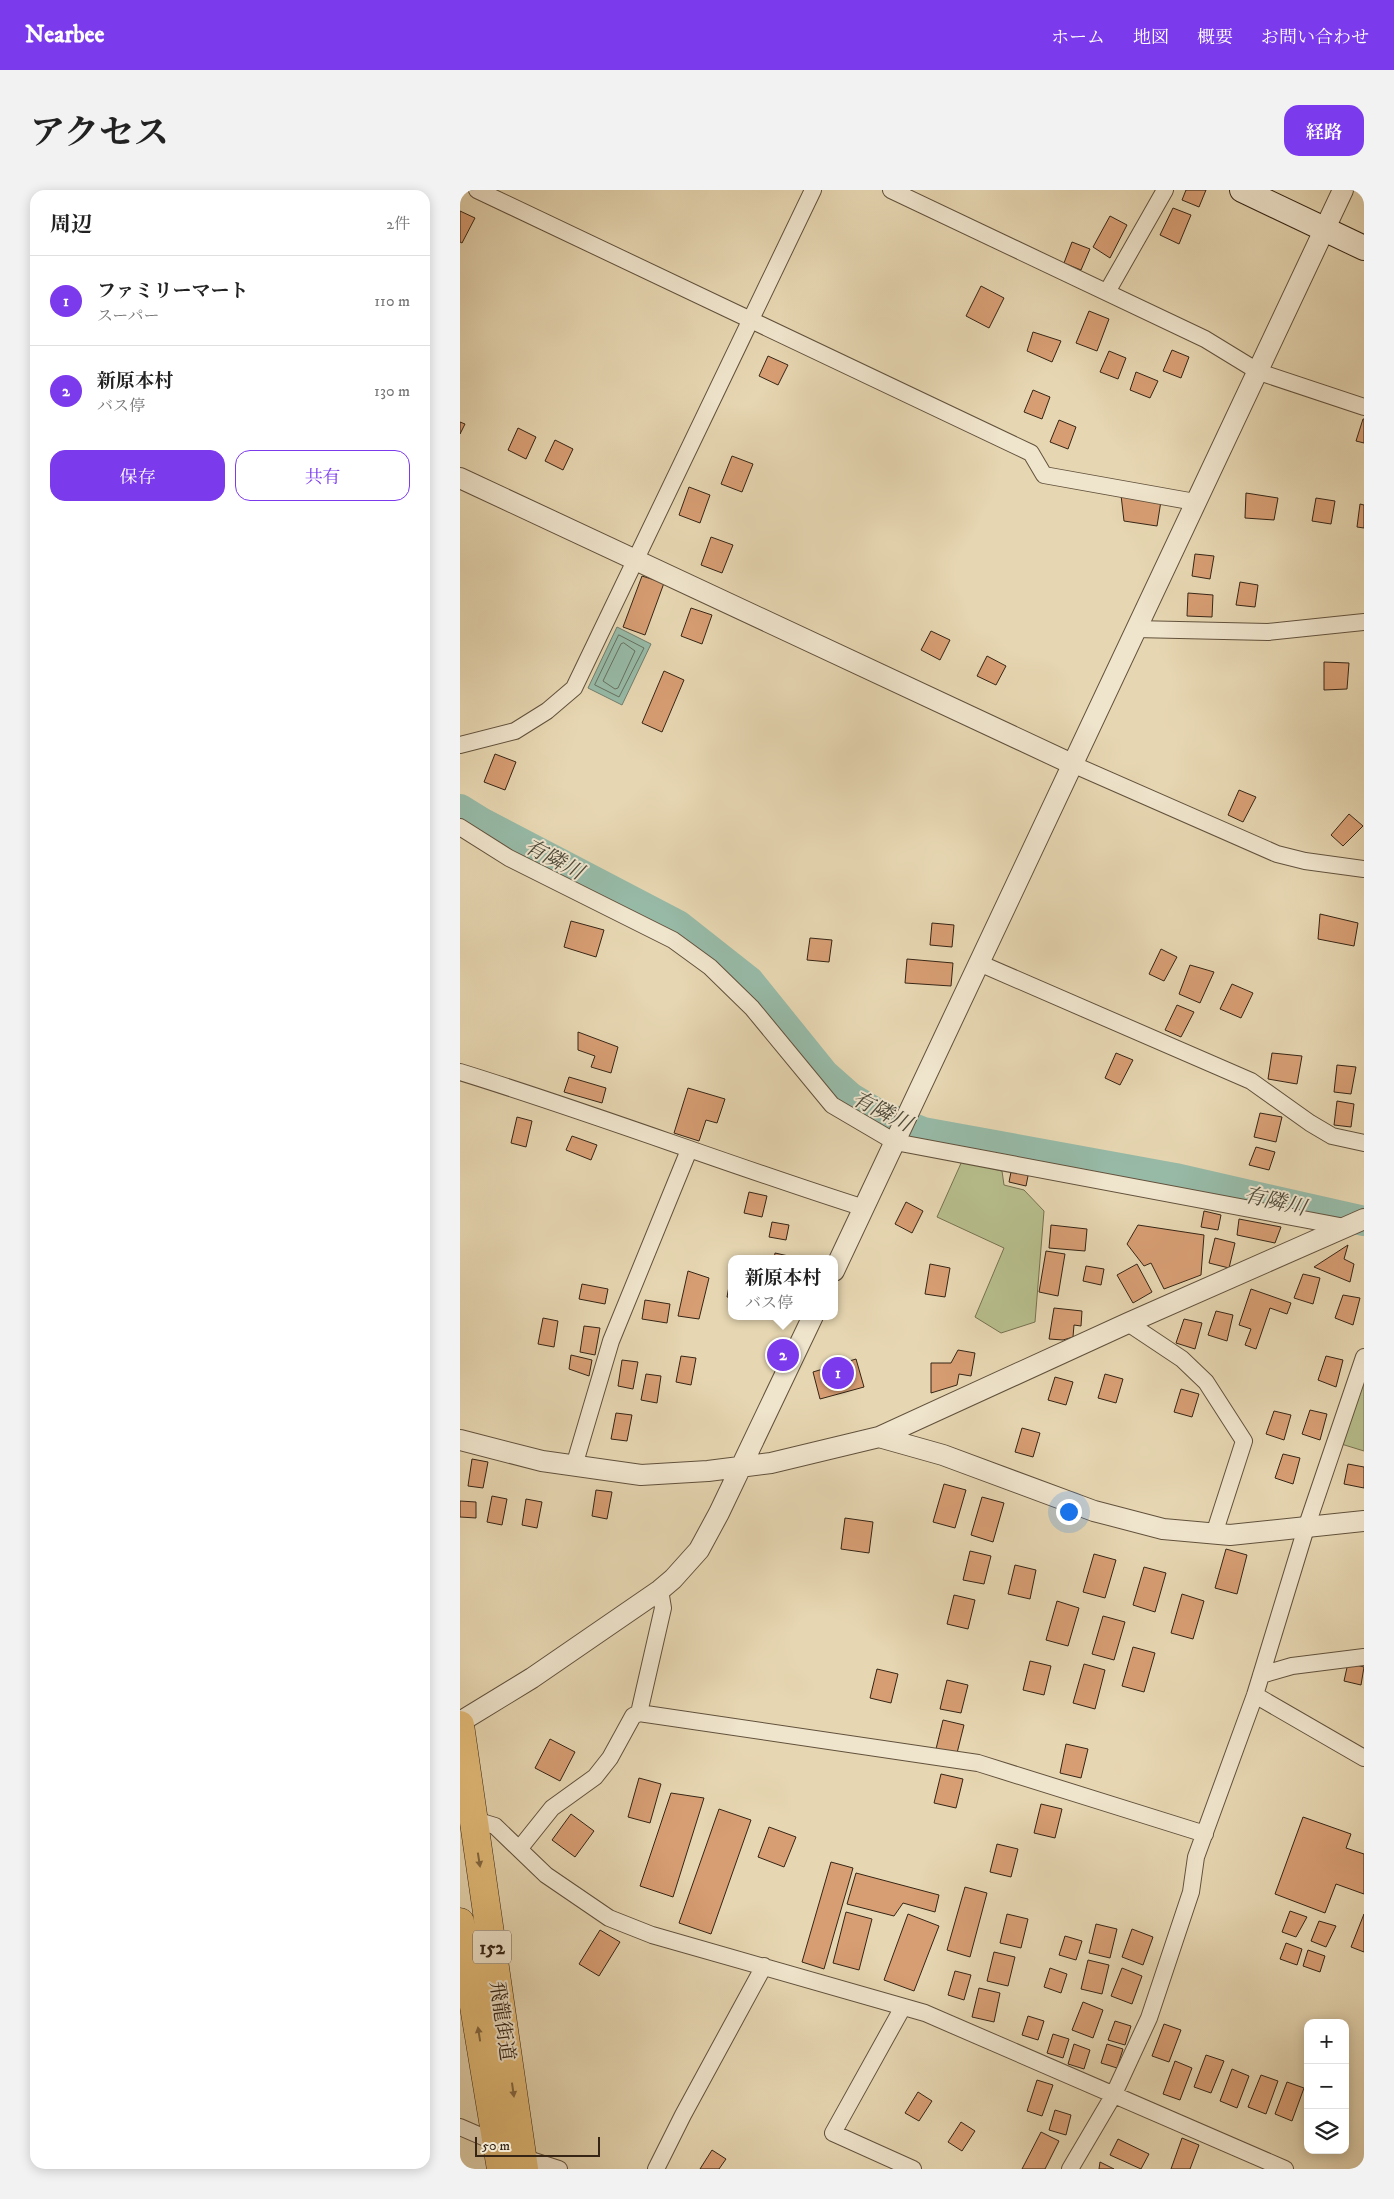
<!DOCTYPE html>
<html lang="ja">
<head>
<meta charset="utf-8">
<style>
  body { margin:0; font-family:"IM FELL DW Pica","Noto Serif JP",serif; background:#f2f2f2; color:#222 }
  .controls { position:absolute; right:15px; bottom:15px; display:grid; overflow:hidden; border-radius:10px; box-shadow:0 2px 12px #0003 }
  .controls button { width:45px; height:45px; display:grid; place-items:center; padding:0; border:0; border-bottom:1px solid #e0e0e0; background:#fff; color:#222; font:25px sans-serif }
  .scale { position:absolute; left:15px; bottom:12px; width:125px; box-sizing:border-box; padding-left:5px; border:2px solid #362515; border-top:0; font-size:14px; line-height:18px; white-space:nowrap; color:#362515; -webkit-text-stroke:4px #efe4cc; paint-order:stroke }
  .you { position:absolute; left:608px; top:1321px; width:18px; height:18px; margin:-12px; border:4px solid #fff; border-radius:50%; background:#1a73e8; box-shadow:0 0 0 8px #1a73e833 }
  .badge { display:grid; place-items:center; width:32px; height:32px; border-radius:50%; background:#7c3aed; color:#fff; font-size:16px; font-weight:700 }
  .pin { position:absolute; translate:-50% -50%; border:2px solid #fff; box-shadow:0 1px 5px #0006 }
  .popup { position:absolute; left:268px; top:1065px; width:110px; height:65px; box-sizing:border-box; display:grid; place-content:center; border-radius:10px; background:#fff; filter:drop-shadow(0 1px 4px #0005); font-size:16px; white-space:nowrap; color:#767676 }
  .popup b { font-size:19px; color:#222 }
  .popup::after { content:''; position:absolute; left:50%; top:100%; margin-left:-10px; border:10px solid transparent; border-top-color:#fff }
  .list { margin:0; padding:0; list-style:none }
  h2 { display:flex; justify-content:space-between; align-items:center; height:65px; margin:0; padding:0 20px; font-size:21px }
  h2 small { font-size:16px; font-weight:400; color:#767676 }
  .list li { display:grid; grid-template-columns:32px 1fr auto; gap:15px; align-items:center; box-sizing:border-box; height:90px; padding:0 20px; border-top:1px solid #e0e0e0 }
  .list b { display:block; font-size:19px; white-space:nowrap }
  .list p { margin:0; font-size:16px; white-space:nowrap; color:#767676 }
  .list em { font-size:16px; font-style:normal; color:#767676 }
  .actions { display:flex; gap:10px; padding:15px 20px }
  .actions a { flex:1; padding:11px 0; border:1px solid #7c3aed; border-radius:15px; text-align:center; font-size:18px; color:#7c3aed }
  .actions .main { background:#7c3aed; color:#fff }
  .icon { flex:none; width:28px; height:28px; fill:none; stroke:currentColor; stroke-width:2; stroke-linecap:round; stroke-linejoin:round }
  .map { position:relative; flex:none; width:904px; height:1979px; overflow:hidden; border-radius:15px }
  header { display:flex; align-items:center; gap:30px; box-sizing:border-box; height:70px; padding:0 25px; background:#7c3aed; color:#fff }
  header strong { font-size:24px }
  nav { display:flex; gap:28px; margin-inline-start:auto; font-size:18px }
  .intro { display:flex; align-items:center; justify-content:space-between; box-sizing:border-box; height:120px; padding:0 30px }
  h1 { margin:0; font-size:35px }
  .button { padding:12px 22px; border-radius:15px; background:#7c3aed; color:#fff; font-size:18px; font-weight:700 }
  main { display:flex; gap:30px; padding:0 30px }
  aside { flex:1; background:#fff; border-radius:15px; box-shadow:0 2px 12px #0003 }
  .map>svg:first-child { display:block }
</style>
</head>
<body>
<header>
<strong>Nearbee</strong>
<nav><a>ホーム</a><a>地図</a><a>概要</a><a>お問い合わせ</a></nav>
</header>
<div class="intro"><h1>アクセス</h1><a class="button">経路</a></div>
<main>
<aside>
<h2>周辺<small>2件</small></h2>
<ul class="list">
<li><span class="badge">1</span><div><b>ファミリーマート</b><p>スーパー</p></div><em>110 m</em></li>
<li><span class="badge">2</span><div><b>新原本村</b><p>バス停</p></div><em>130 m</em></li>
</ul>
<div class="actions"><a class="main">保存</a><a>共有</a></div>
</aside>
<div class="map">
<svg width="904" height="1979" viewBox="0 0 904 1979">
  <rect width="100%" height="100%" fill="#e6d6b1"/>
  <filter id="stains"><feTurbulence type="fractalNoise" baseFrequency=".004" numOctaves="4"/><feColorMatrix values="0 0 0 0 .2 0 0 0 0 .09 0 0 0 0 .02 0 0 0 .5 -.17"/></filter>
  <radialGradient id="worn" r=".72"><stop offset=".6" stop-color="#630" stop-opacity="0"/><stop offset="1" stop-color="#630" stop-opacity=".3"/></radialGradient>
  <path fill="#b6bd8b" stroke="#767150" d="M 502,971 L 542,981 L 544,995 L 564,1000 L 584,1021 L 575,1132 L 541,1143 L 515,1127 L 544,1058 L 477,1027 Z
    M 904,1192 L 904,1261 L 878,1253 Z"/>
  <path fill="#97baa7" stroke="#707e6d" d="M 157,437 L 191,454 L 162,515 L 128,498 Z"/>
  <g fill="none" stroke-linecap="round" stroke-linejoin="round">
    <path stroke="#66705e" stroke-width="1" d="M 159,445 L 184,458 L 159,507 L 135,495 Z
      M 164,453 L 175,461 L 158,498 L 155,499 L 143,491 L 161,454 Z"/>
    <path stroke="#97baa7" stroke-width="30" d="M 0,619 L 21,632 L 218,735 L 289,791 L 364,884 L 390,907 L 418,924 L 463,942 L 715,988 L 904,1031"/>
  </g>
  <path fill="#d79d73" stroke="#362515" d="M 726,0 L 746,0 L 739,17 L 722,10 Z
    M 713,18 L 731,25 L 719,54 L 700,45 Z
    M 0,21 L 15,28 L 2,53 L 0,52 Z
    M 650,26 L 667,35 L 650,68 L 633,57 Z
    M 612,52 L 630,59 L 621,80 L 604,73 Z
    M 521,96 L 544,108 L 529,138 L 506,126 Z
    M 629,121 L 649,129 L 637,161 L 616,153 Z
    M 573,142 L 601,151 L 592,172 L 567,161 Z
    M 712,160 L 729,167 L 721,188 L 703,181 Z
    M 649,161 L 666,168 L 658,189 L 640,182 Z
    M 308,166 L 328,175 L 318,195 L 299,186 Z
    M 676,182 L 698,191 L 690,208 L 670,200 Z
    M 573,200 L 590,207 L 582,229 L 564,222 Z
    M 903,229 L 904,229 L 904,253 L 896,251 Z
    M 599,230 L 616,237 L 608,259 L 590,252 Z
    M 0,232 L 5,234 L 0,244 Z
    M 58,238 L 76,247 L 66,269 L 48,260 Z
    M 95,250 L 113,259 L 103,280 L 85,271 Z
    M 272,266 L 293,274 L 282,302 L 261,294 Z
    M 229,297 L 250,305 L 240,333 L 219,325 Z
    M 786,303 L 818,308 L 814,330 L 785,328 Z
    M 661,305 L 701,311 L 697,336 L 664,331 Z
    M 856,308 L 875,311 L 871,334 L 852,331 Z
    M 900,314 L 904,315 L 904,338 L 897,337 Z
    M 251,347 L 273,355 L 262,383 L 241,375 Z
    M 735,364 L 754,366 L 750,389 L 732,386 Z
    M 182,386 L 204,393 L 185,445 L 163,437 Z
    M 780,392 L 798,395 L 795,417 L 776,415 Z
    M 728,403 L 753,405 L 752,427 L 727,426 Z
    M 231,418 L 252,425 L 242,454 L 221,446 Z
    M 471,441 L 490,450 L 480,470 L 461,460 Z
    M 527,466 L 546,476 L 536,495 L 517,486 Z
    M 864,472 L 889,473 L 887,499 L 864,500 Z
    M 204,481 L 224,490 L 202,542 L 182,533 Z
    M 35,564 L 56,572 L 45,600 L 24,592 Z
    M 779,600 L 796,607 L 783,632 L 768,625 Z
    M 889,624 L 903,636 L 883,656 L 871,645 Z
    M 860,724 L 898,733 L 894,756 L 858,749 Z
    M 111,731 L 144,740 L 136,767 L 104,757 Z
    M 472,733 L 494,735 L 492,757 L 470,755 Z
    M 350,748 L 372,750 L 369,772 L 347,770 Z
    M 701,759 L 717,767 L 704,791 L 689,784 Z
    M 447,769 L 493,773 L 491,796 L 445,793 Z
    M 730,775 L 754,782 L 740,813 L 719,804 Z
    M 772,794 L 793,803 L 781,828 L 760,819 Z
    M 717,815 L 734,822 L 721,847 L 705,840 Z
    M 118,842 L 158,857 L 151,883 L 131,877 L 135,866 L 118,860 Z
    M 656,863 L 673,870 L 660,895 L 645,888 Z
    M 812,863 L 842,866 L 837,894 L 808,889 Z
    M 877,875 L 896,877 L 891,904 L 874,902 Z
    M 109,887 L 146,898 L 142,913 L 104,902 Z
    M 228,898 L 265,909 L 257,933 L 246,930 L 239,951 L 214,943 Z
    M 877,911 L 894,914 L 891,937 L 874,935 Z
    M 800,923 L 822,927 L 816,952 L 794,947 Z
    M 57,927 L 72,931 L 66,957 L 51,953 Z
    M 112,946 L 137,955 L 131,970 L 106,960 Z
    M 796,957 L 815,962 L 809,980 L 789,975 Z
    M 552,977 L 569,981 L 566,996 L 549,992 Z
    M 289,1002 L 307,1006 L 302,1027 L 284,1023 Z
    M 446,1012 L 463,1021 L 452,1043 L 435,1034 Z
    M 744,1021 L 761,1025 L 758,1040 L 741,1037 Z
    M 779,1029 L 821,1037 L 815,1053 L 777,1045 Z
    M 312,1032 L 329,1035 L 326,1050 L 309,1047 Z
    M 591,1035 L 627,1039 L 625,1061 L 589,1058 Z
    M 678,1035 L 744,1045 L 741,1085 L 704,1099 L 691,1073 L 684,1076 L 667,1054 Z
    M 755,1048 L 775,1053 L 769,1078 L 749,1073 Z
    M 888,1055 L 884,1069 L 894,1074 L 890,1092 L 854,1077 Z
    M 586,1061 L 605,1064 L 598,1106 L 579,1102 Z
    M 315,1063 L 333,1067 L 332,1069 L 314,1069 Z
    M 470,1074 L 490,1078 L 485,1107 L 465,1104 Z
    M 677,1074 L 692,1102 L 673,1113 L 657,1085 Z
    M 626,1076 L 644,1079 L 641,1095 L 623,1091 Z
    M 272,1080 L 272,1108 L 267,1107 Z
    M 228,1081 L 249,1088 L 239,1129 L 218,1126 Z
    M 843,1084 L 860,1088 L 853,1114 L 834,1108 Z
    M 122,1094 L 148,1099 L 145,1114 L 119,1109 Z
    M 791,1099 L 831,1113 L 827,1124 L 810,1118 L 796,1159 L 785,1155 L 791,1139 L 779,1135 Z
    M 883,1105 L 900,1108 L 893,1135 L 875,1128 Z
    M 185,1110 L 210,1114 L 207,1133 L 182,1129 Z
    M 594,1118 L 622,1121 L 621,1136 L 614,1135 L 613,1147 L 603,1150 L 589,1149 Z
    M 756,1121 L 773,1125 L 767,1151 L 748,1145 Z
    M 83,1128 L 98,1131 L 94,1157 L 78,1154 Z
    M 724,1129 L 742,1133 L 735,1159 L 716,1153 Z
    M 124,1136 L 140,1138 L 135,1165 L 120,1162 Z
    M 498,1160 L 515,1163 L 511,1186 L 499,1184 L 497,1195 L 471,1203 L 471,1173 L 491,1173 Z
    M 111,1165 L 132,1170 L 129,1186 L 109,1179 Z
    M 221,1166 L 236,1168 L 231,1195 L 216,1192 Z
    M 866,1166 L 883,1170 L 876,1197 L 858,1190 Z
    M 396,1169 L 404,1197 L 360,1209 L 353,1182 Z
    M 162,1170 L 178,1172 L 173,1199 L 158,1196 Z
    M 186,1184 L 201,1186 L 197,1213 L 181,1210 Z
    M 645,1184 L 663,1189 L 656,1213 L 638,1208 Z
    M 595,1187 L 613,1192 L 606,1215 L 588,1210 Z
    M 721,1199 L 739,1204 L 732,1227 L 714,1222 Z
    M 850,1220 L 867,1224 L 860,1250 L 842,1244 Z
    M 814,1221 L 831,1225 L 824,1250 L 806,1244 Z
    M 156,1223 L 172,1225 L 167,1251 L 151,1249 Z
    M 562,1238 L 580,1243 L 573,1267 L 555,1262 Z
    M 823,1264 L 840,1268 L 833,1294 L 815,1288 Z
    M 12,1269 L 28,1272 L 23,1298 L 8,1296 Z
    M 888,1274 L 904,1277 L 904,1298 L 884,1294 Z
    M 484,1294 L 506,1300 L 495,1338 L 473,1332 Z
    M 136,1300 L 152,1302 L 147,1329 L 132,1326 Z
    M 32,1306 L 47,1309 L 42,1335 L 27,1332 Z
    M 522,1307 L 544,1313 L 533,1352 L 511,1345 Z
    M 66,1309 L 82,1312 L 77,1338 L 62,1335 Z
    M 0,1311 L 16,1312 L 16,1328 L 0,1327 Z
    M 385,1328 L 413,1332 L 409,1363 L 381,1359 Z
    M 766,1359 L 787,1365 L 777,1404 L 755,1398 Z
    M 510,1361 L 531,1366 L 524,1394 L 503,1390 Z
    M 634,1364 L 656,1370 L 645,1408 L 623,1402 Z
    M 555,1375 L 576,1380 L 570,1409 L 548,1404 Z
    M 684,1377 L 706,1383 L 695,1422 L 673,1415 Z
    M 722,1404 L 744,1411 L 733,1449 L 711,1443 Z
    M 494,1405 L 515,1410 L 508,1439 L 487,1434 Z
    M 597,1411 L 619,1418 L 608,1456 L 586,1450 Z
    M 643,1426 L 665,1432 L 654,1470 L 632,1464 Z
    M 673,1457 L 695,1463 L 684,1502 L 662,1496 Z
    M 570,1471 L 591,1476 L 584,1505 L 563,1500 Z
    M 888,1473 L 904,1477 L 901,1495 L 884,1491 Z
    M 624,1474 L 645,1480 L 635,1519 L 613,1513 Z
    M 417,1479 L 438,1484 L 431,1513 L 410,1508 Z
    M 487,1490 L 508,1495 L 501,1523 L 480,1519 Z
    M 483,1530 L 504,1535 L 497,1563 L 476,1559 Z
    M 90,1549 L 115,1562 L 100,1591 L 75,1578 Z
    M 606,1554 L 628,1559 L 621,1588 L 600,1583 Z
    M 481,1584 L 503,1589 L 496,1618 L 474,1613 Z
    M 179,1588 L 201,1594 L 190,1633 L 168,1627 Z
    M 211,1603 L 244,1608 L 213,1707 L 180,1696 Z
    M 581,1614 L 602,1619 L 595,1648 L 574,1643 Z
    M 259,1619 L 291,1630 L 251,1744 L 219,1733 Z
    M 111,1624 L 134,1641 L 115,1667 L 92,1650 Z
    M 843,1627 L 891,1644 L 886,1658 L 904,1664 L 904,1704 L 876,1694 L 865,1723 L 815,1704 Z
    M 309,1637 L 336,1647 L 324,1677 L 298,1667 Z
    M 537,1654 L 558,1659 L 551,1687 L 530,1682 Z
    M 371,1672 L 393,1678 L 364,1779 L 342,1772 Z
    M 396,1683 L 479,1705 L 475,1722 L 443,1713 L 434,1726 L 387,1714 Z
    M 505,1697 L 527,1703 L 510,1767 L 487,1760 Z
    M 830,1721 L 847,1727 L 836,1747 L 822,1742 Z
    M 386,1722 L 412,1729 L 399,1780 L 373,1773 Z
    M 448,1724 L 479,1736 L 454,1801 L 424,1790 Z
    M 547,1724 L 568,1729 L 561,1758 L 540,1753 Z
    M 904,1724 L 904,1762 L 891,1757 Z
    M 859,1731 L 876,1736 L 866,1757 L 851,1751 Z
    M 636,1734 L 657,1739 L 650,1768 L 629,1763 Z
    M 672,1739 L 693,1747 L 683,1775 L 662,1767 Z
    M 140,1740 L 160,1752 L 139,1786 L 119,1774 Z
    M 605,1746 L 622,1751 L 616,1770 L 599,1765 Z
    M 826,1753 L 842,1759 L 837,1775 L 820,1769 Z
    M 848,1760 L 865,1766 L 860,1782 L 843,1776 Z
    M 534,1762 L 555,1767 L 548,1796 L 527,1791 Z
    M 628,1770 L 649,1775 L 642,1804 L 621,1799 Z
    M 590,1778 L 607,1784 L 601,1803 L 584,1797 Z
    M 662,1778 L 682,1786 L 672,1814 L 651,1806 Z
    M 495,1781 L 511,1785 L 504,1810 L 488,1805 Z
    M 519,1798 L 540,1803 L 534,1832 L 512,1827 Z
    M 623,1812 L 643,1820 L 633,1848 L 612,1840 Z
    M 568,1826 L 584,1831 L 578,1850 L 562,1845 Z
    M 655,1831 L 671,1836 L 665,1855 L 648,1850 Z
    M 704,1834 L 721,1840 L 709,1872 L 692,1866 Z
    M 593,1844 L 609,1849 L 603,1868 L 587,1863 Z
    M 614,1854 L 630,1860 L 624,1879 L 608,1874 Z
    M 647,1854 L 663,1859 L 657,1878 L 641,1873 Z
    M 746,1865 L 764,1871 L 751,1903 L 734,1897 Z
    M 715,1871 L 732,1878 L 720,1910 L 703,1904 Z
    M 772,1879 L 789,1886 L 777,1918 L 760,1911 Z
    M 801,1885 L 818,1891 L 806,1924 L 788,1917 Z
    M 577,1890 L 593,1895 L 582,1926 L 567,1921 Z
    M 827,1892 L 844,1898 L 832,1931 L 815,1924 Z
    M 458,1902 L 472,1911 L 459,1931 L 445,1923 Z
    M 595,1920 L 611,1925 L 606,1945 L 589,1940 Z
    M 501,1932 L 515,1941 L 502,1961 L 488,1952 Z
    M 581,1942 L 599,1951 L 585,1979 L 562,1979 Z
    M 722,1948 L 739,1955 L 730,1979 L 711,1979 Z
    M 658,1949 L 689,1964 L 681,1979 L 650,1965 Z
    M 252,1960 L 266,1969 L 259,1979 L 240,1979 Z
    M 640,1972 L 654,1979 L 639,1979 Z"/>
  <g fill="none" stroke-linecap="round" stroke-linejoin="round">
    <defs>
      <path id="minor" d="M 17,0 L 571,263 L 584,285 L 735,312
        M 431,0 L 745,149 L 799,182 L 904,217
        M 647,102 L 705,0
        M 675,439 L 808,442 L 904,432
        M 0,555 L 55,541 L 87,521 L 114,498 L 353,0
        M 612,574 L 817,664 L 845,671 L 904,679
        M 0,637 L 49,668 L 213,750 L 250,777 L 292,818 L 372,915 L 435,952 L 885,1037
        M 519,773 L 791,891 L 850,933 L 872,946 L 904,953
        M 0,882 C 136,924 269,975 404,1018
        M 668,1133 L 722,1169 L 746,1192 L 784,1251 L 754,1344
        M 114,1276 L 151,1151 L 229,960
        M 200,1400 L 203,1418 L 179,1523 L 518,1573 L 745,1644
        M 801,1485 L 832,1476 L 904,1467
        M 795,1505 L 904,1568
        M 12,1629 L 35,1636 L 86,1685 L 149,1728 L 192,1745 L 465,1823 L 825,1979
        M 60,1658 L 92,1618 L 135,1587 L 150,1568 L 173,1526 L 179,1523
        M 443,1817 L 373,1943 L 453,1979
        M 0,1937 L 37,1953
        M 62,1967 L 99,1979
        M 196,1979 L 223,1925 L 304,1776
        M 610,1979 L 653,1906 L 689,1828 L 731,1702 L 736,1667 L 795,1505 L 846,1338 L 904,1167"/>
      <path id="tertiary" d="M 0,288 L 612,574
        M 374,1081 L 883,0
        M 419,1247 L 668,1133 L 904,1029
        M 0,1250 L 82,1271 L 181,1285 L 248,1281 L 311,1273 L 419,1247 L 483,1265 L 634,1321 L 703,1339 L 770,1345 L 904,1331
        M 0,1532 L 72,1488 L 200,1400 L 213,1389 L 239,1360 L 259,1323 L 353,1126"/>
      <path id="secondary" d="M 782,0 L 904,58"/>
      <path id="trunk" d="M 0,1535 L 64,1979
        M 0,1732 L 41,1979"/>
    </defs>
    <use href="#minor" stroke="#62513c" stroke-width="18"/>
    <use href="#tertiary" stroke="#62513c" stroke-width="22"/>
    <use href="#secondary" stroke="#362515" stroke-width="26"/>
    <use href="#trunk" stroke="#362515" stroke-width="29"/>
    <use href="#minor" stroke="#efe4cc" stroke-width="16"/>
    <use href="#tertiary" stroke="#efe4cc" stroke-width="20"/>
    <use href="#secondary" stroke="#efe4cc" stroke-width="24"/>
    <use href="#trunk" stroke="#e3bb78" stroke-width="28"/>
  </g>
  <defs><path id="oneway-solid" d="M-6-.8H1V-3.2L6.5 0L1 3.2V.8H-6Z" transform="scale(1.25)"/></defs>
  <g fill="#846842">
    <use href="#oneway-solid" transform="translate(19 1670) rotate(81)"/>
    <use href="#oneway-solid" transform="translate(19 1844) rotate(-99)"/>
    <use href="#oneway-solid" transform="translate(53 1900) rotate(82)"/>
  </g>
  <g text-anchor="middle" stroke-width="4" stroke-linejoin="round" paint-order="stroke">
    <rect fill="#efe4cc" stroke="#6e5e4c" stroke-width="1" x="13" y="1740.5" width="38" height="33" rx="4"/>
    <g font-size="19" font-weight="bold" fill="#362515">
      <text x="32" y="1764">152</text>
    </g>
    <g font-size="20" fill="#362515" stroke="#efe4cc">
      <text transform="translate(43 1831) rotate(82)" y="7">飛龍街道</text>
    </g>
    <g font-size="21" font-style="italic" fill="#4e4a3a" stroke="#efe4cc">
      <text transform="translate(94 669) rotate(28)" y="7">有隣川</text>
      <text transform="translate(422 921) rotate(27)" y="7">有隣川</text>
      <text transform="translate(815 1011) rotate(13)" y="7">有隣川</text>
    </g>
  </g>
  <rect width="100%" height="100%" filter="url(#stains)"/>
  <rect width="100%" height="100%" fill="url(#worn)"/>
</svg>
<div class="controls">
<button>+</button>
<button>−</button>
<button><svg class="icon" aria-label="layers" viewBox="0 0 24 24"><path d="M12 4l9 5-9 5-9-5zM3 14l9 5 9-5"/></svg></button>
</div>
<div class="scale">50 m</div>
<div class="you"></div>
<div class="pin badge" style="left:378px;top:1183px">1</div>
<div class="pin badge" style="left:323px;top:1165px">2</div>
<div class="popup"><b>新原本村</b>バス停</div>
</div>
</main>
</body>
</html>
